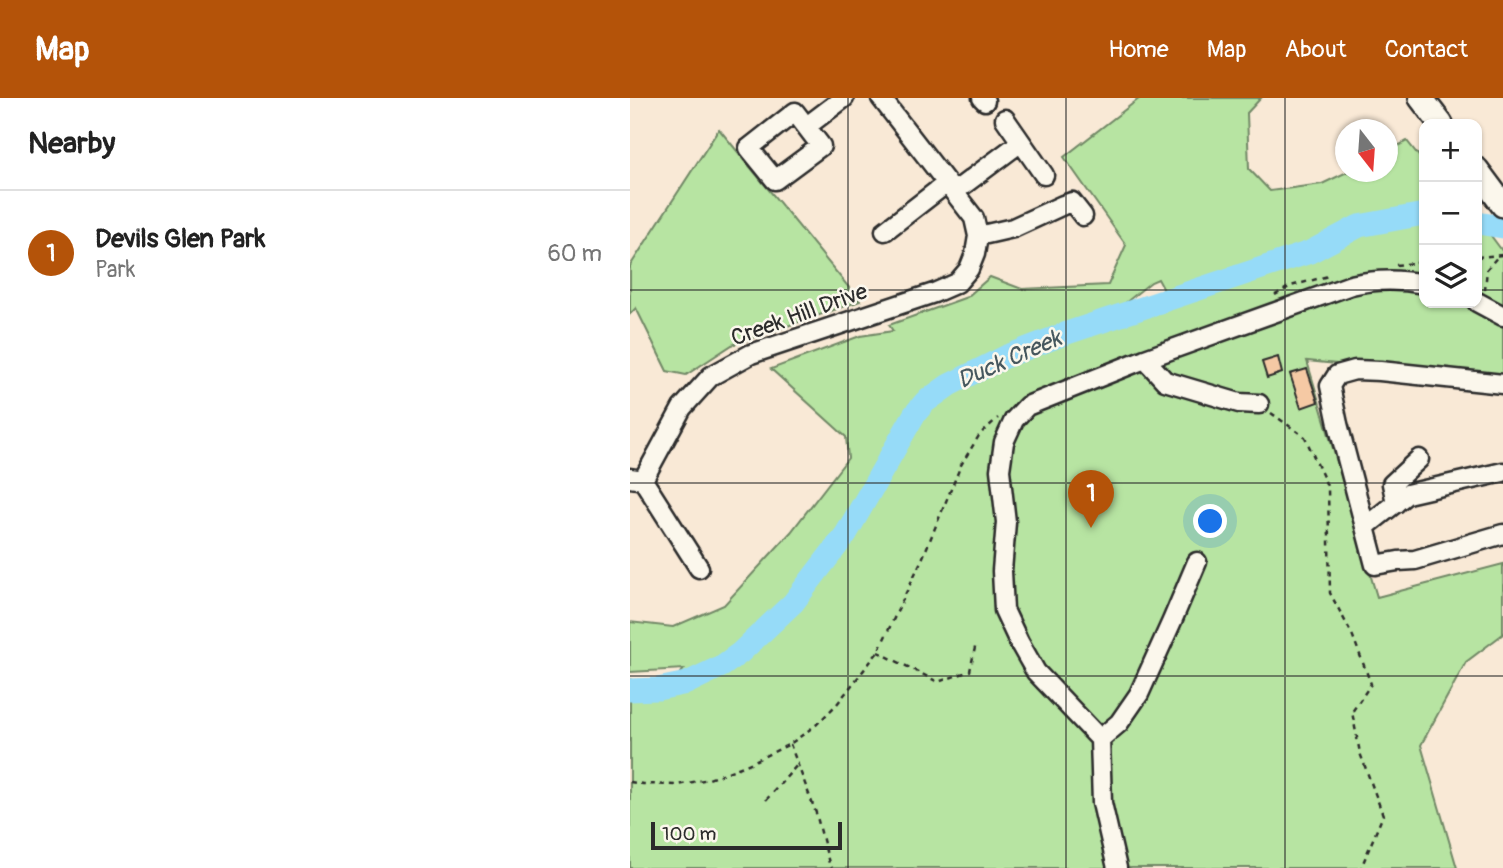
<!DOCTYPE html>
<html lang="en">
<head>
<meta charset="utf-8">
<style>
  body { margin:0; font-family:Pangolin,sans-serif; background:#f6f6f6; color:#222 }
  .controls { position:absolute; right:21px; top:21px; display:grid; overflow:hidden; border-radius:14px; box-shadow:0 2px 5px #0004 }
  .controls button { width:63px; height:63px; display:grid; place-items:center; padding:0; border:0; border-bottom:2px solid #e0e0e0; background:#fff; color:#222; font:35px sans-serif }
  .compass { position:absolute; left:705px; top:21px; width:63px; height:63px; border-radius:50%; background:#fff; box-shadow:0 2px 5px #0004; rotate:163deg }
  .scale { position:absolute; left:21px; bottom:18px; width:191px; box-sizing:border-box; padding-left:7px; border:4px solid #2b2b2b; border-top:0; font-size:19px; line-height:24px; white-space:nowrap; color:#2b2b2b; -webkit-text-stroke:5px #fbf7ec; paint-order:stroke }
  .you { position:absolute; left:581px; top:424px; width:24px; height:24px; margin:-18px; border:5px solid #fff; border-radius:50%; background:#1a73e8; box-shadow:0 0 0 10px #1a73e833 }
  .badge { display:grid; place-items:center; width:46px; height:46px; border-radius:50%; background:#b45309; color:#fff; font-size:23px; font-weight:700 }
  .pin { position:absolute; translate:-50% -58px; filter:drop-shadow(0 2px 4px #0008) }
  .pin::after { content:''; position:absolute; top:37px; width:24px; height:21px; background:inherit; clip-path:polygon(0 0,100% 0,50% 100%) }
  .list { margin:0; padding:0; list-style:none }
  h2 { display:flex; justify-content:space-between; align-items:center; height:91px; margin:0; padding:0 28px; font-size:30px }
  h2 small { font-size:23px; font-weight:400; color:#767676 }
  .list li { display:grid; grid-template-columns:46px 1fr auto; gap:21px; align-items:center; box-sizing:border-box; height:126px; padding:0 28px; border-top:2px solid #e0e0e0 }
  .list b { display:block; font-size:26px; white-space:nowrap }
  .list p { margin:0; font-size:23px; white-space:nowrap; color:#767676 }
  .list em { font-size:23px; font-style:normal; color:#767676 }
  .icon { flex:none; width:38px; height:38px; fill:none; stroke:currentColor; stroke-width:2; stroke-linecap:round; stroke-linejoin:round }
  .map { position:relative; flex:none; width:873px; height:770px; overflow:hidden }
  header { display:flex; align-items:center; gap:42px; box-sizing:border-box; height:98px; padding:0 35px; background:#b45309; color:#fff }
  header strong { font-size:33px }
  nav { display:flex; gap:38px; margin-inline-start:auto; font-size:24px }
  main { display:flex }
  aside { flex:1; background:#fff }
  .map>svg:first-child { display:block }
</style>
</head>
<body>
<header>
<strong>Map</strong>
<nav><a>Home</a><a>Map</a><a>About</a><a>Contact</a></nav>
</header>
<main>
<aside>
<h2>Nearby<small></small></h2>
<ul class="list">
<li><span class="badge">1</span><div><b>Devils Glen Park</b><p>Park</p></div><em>60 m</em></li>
</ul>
</aside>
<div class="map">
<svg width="873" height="770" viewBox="0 0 873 770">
  <rect width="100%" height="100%" fill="#f9e9d6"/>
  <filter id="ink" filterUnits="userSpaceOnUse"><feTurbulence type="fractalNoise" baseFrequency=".0143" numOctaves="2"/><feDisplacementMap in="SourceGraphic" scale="14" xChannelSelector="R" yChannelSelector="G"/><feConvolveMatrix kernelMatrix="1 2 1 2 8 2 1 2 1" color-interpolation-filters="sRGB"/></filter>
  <g filter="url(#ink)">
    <path fill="#b7e4a2" stroke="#718866" stroke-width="2" fill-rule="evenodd" d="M 510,0 L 631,0 L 617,15 L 619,71 L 640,93 L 692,86 L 717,74 L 758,74 L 758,53 L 777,43 L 789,58 L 794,56 L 794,205 L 847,205 L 847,119 L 873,154 L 873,283 L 677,263 L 747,499 L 873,466 L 873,536 L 836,564 L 791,647 L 827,770 L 0,770 L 0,581 L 33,598 L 54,571 L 0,574 L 0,524 L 43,529 L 94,507 L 161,434 L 218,360 L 216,339 L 141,271 L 230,238 L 263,233 L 259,227 L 337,199 L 360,179 L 392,191 L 478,187 L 496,147 L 434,59 ZM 528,181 L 534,192 L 474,223 L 463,219 L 494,206 L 521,184 Z
      M 89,31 L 230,203 L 102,247 L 56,277 L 37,273 L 6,210 L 0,216 L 0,168 Z"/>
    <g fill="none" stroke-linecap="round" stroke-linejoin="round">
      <path stroke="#96dbf8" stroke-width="23" d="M 847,125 L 873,129
        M 0,592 L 28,591 L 57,585 L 92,568 L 110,555 L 163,505 L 216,436 L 284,317 L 295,304 L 319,287 L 377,258 L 437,235 L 680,154 L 729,128 L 794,116"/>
    </g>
    <path fill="#f5c9a4" stroke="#2b2b2b" stroke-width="2" d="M 648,259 L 652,275 L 637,280 L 632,264 Z
      M 677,271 L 688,304 L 671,310 L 660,276 Z"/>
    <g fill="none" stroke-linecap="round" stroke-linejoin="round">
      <defs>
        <path id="minor" d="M 352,0 L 355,3
          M 165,14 L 191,48 L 145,82 L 119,50 Z
          M 375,21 L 391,44
          M 177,28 L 214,0
          M 324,94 L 391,44 L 414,77
          M 255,133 L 317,85
          M 348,138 L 383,130 L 433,107 L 442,104 L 453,118
          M 847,204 L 873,218
          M 515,261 L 535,283 L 609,305 L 629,306
          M 873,286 L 750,273 L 725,272 L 707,277 L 700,288 L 708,326 L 745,467 L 768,463 L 785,462 L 873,436
          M 0,380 L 13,382 L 69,470
          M 13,382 L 52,310 L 81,278 L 121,256 L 304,195 L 327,185 L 339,171 L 345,156 L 348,138 L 344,120 L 251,0
          M 766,405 L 762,386 L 789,361
          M 735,429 L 777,396 L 873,374
          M 470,641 L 489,625 L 509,596 L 542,523 L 567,464
          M 487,770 L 472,705 L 470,641 L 406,574 L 389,544 L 374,512 L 372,473 L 376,424 L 370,372 L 374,344 L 384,322 L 397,308 L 515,261 L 721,187 C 746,181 769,181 794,186"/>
        <path id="major" d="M 791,0 L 811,26
          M 847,72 L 873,107"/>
      </defs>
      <use href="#minor" stroke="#2b2b2b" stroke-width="23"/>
      <use href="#major" stroke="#2b2b2b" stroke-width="28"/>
      <path stroke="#2b2b2b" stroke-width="2.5" stroke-dasharray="5 5" stroke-linecap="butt" d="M 847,159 L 873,157
        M 766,167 L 794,164
        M 855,192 L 857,171 L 869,157
        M 645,197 L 661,188 L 698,178
        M 641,315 L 675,339 L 698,390 L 700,495 L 722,536 L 741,586 L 722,614 L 730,655 L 753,717 L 731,770
        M 248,554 L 308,584 L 340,573 L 346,545
        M 160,646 L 186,715 L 199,765 L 202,770
        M 0,684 L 13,686 L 47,687 L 79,681 L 116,667 L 160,646 L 186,627 L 207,606 L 248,554 L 293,459 L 331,367 L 350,336 L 368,320
        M 136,702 L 168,666"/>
      <use href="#minor" stroke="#fbf7ec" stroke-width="18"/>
      <use href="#major" stroke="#fbf7ec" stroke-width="23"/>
    </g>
  </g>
  <path fill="none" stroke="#2b2b2b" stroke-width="2" stroke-opacity="0.55" d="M 218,0 L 218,770M 436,0 L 436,770M 655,0 L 655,770M 0,192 L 794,192M 847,192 L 873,192M 0,385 L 873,385M 0,578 L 873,578"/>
  <g text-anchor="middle" stroke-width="5" stroke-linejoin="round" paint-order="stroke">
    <g font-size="23" fill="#2b2b2b" stroke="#fbf7ec">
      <text transform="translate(169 216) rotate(-20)" y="8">Creek Hill Drive</text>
    </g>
    <g font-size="24" font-style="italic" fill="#46575e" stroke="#fbf7ec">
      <text transform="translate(379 261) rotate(-24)" y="8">Duck Creek</text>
    </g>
  </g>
</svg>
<div class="controls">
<button>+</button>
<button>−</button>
<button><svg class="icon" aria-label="layers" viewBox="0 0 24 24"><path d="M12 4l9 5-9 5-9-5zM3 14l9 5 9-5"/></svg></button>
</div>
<svg class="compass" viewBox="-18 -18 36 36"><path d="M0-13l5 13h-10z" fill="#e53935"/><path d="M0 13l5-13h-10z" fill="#767676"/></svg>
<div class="scale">100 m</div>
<div class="you"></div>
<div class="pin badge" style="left:461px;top:430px">1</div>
</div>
</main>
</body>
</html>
